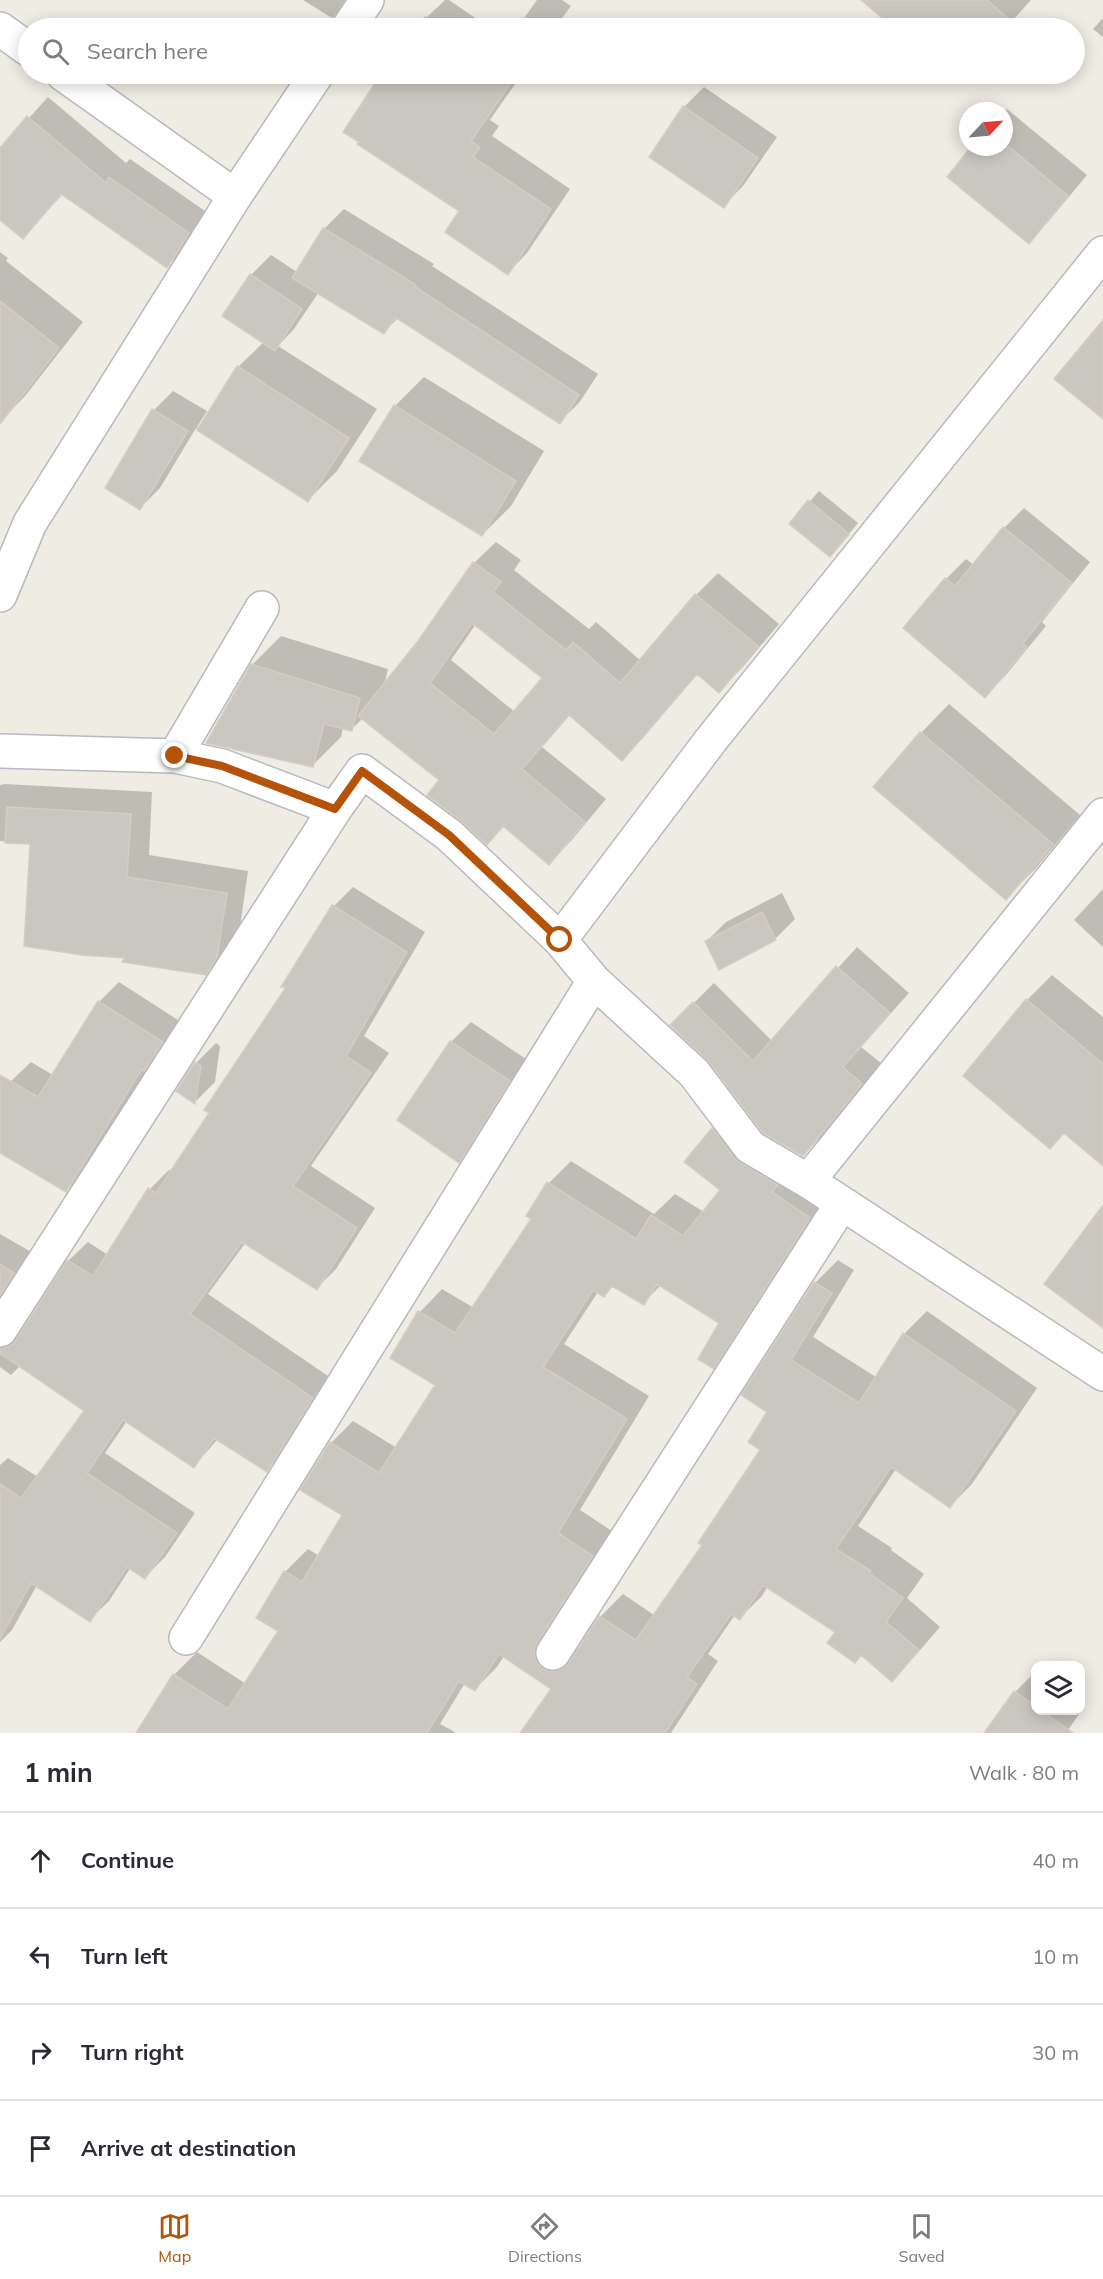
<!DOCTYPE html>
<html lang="en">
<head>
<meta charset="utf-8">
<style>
  body { margin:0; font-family:Mulish,sans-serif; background:#f2f2f3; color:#2b2b33 }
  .controls { position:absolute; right:18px; bottom:18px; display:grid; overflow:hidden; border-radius:12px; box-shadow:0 3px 15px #0003 }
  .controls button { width:54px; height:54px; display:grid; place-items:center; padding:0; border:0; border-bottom:2px solid #e1e1e2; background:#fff; color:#2b2b33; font:30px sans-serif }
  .compass { position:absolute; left:959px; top:102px; width:54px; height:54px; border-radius:50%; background:#fff; box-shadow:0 3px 15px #0003; rotate:64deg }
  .stop { position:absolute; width:18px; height:18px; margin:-14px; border:4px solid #b45309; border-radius:50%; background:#fff }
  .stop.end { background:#b45309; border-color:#fff; box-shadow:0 2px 6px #0008 }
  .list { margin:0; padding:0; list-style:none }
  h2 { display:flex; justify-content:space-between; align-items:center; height:78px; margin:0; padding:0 24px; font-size:26px }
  h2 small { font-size:20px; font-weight:400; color:#7c7c81 }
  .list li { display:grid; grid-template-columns:39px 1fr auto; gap:18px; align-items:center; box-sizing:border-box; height:96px; padding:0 24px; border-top:2px solid #e1e1e2 }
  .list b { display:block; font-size:22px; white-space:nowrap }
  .list em { font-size:20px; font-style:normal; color:#7c7c81 }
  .icon { flex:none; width:33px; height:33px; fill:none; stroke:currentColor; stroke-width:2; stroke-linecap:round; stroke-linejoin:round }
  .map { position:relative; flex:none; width:1103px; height:1733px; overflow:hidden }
  .search { position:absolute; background:#fff; box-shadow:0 3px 15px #0003; left:18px; right:18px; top:18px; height:66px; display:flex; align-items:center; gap:15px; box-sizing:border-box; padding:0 21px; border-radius:33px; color:#7c7c81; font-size:22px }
  .sheet { height:462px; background:#fff }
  nav { display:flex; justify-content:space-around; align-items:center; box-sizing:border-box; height:84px; border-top:2px solid #e1e1e2; background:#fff; font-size:16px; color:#7c7c81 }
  nav a { display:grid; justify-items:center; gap:3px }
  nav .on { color:#b45309 }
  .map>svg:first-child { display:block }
</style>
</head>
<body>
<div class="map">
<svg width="1103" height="1733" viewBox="0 0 1103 1733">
  <rect width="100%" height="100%" fill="#efece4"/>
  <path fill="#0003" fill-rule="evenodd" d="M 303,0 L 349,0 L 332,18 Z
    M 445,0 L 449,0 L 490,28 L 419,28 L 426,18 Z
    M 537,0 L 562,0 L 571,6 L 555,28 L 517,28 Z
    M 894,0 L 1031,0 L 1006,28 L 896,28 L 881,15 Z
    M 1103,18 L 1103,37 L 1093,29 Z
    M 385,74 L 522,74 L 490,120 L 499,126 L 492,136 L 570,189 L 527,253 L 508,273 L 461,210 L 380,78 Z
    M 949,74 L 965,74 L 957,81 Z
    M 704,87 L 777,137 L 743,186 L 723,206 L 684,107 Z
    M 48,97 L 126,163 L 130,159 L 208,213 L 187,247 L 167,266 L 63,194 L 23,237 L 0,218 L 0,150 Z
    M 1007,109 L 1087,175 L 1048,222 L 1029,242 L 973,147 L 1004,147 L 1004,113 Z
    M 344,209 L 434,264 L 432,266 L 598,374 L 579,403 L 559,422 L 399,317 L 384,332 L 319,292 L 294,329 L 278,346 L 377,409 L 337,471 L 308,500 L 196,428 L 160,488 L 140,508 L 154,410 L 173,391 L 207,411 L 197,427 L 199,429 L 238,367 L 264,342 L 224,316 L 251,275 L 271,255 L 297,272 L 324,229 Z
    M 0,252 L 8,258 L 6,261 L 83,322 L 25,396 L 0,422 Z
    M 424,377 L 544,451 L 511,506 L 482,535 L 361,460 L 395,406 Z
    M 819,491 L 858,523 L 839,546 L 791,523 Z
    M 1024,508 L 1090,562 L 1042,622 L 1046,626 L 1005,676 L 985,696 L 905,628 L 946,579 L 966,559 L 974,565 L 1004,528 Z
    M 496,542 L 521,560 L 514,570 L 589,629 L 596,622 L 641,661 L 696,595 L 718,573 L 779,624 L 741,669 L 719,691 L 698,673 L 643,738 L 622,759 L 570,715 L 542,747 L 606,799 L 571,841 L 549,863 L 505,826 L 487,843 L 441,780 L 363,718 L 351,730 L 343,727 L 341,737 L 312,766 L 252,665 L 281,636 L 388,669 L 384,686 L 419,642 L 474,563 ZM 476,624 L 544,678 L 515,712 L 451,660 Z
    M 949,704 L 1080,815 L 1035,869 L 1006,898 L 921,733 Z
    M 5,784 L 152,792 L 149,855 L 248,871 L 239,934 L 228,951 L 206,973 L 127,956 L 31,843 L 0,841 L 0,785 Z
    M 353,887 L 425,932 L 364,1036 L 389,1053 L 311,1166 L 375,1208 L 336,1269 L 317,1288 L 246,1242 L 208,1294 L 331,1378 L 286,1450 L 267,1470 L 218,1439 L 194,1466 L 127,1421 L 105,1453 L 195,1513 L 165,1557 L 145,1577 L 131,1567 L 109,1601 L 89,1620 L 37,1585 L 12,1630 L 0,1642 L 0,1465 L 8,1458 L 38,1477 L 86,1411 L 21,1365 L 11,1375 L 0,1367 L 0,1234 L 33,1253 L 10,1327 L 20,1330 L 25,1329 L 68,1261 L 88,1242 L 108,1255 L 150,1189 L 169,1170 L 172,1172 L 211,1113 L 288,986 L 334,906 Z
    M 1103,889 L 1103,947 L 1074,920 Z
    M 782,893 L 795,919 L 775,939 L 720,968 L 706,942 L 726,922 Z
    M 857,947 L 909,993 L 861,1047 L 881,1063 L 823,1135 L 803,1154 L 672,1025 L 714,983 L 772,1041 Z
    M 1052,975 L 1103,1017 L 1103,1164 L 1065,1132 L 1050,1147 L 1027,1000 Z
    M 119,982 L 181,1022 L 164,1049 L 155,1058 L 86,1171 L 66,1191 L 0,1151 L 0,1099 L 11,1081 L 31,1062 L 53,1075 L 99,1002 Z
    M 471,1022 L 529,1061 L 478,1141 L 459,1161 L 451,1042 Z
    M 216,1043 L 220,1046 L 215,1082 L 195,1102 L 196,1063 Z
    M 735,1106 L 758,1136 L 832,1195 L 736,1344 L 713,1367 L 721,1323 L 661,1285 L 643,1303 L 614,1285 L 604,1296 L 598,1292 L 564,1344 L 649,1396 L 580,1510 L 615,1533 L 565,1646 L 580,1649 L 601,1616 L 623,1594 L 654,1615 L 704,1545 L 762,1449 L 769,1411 L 743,1395 L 815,1283 L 838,1260 L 854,1270 L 813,1337 L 876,1377 L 904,1334 L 927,1311 L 1037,1388 L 972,1484 L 950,1506 L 896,1469 L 858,1526 L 892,1548 L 891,1550 L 924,1574 L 907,1598 L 940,1627 L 914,1657 L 892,1680 L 862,1654 L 855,1661 L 837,1632 L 768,1586 L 762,1596 L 740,1618 L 735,1615 L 708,1654 L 718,1661 L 671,1733 L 522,1733 L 554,1688 L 504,1656 L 497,1667 L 475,1689 L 465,1683 L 440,1724 L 455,1732 L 454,1733 L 137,1733 L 174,1675 L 197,1652 L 246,1684 L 280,1631 L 258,1617 L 285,1572 L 308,1549 L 319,1556 L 344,1514 L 331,1443 L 353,1421 L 397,1448 L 438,1384 L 392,1357 L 420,1312 L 442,1289 L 474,1308 L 533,1218 L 549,1183 L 571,1161 L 654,1214 L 675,1194 L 704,1212 L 722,1190 L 687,1161 L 713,1129 Z
    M 1035,1672 L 1036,1710 L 1080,1710 L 1080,1705 L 1084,1707 L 1066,1733 L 986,1733 L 1015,1692 Z"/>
  <path fill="#cac7c1" stroke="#d5cdc2" stroke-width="1.5" fill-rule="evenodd" d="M 861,0 L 987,0 L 1011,21 L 1004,28 L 894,28 Z
    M 425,17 L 442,28 L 418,28 Z
    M 381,74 L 507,74 L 514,78 L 471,141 L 480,147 L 473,157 L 551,209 L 508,275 L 445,232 L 459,211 L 357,144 L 359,142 L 343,132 Z
    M 683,106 L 758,158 L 724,208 L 649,157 Z
    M 27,116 L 106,183 L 109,177 L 189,233 L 167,268 L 61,194 L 23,239 L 0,220 L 0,148 Z
    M 971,147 L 1009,147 L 1068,196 L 1029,244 L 947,177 Z
    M 323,228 L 415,284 L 414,286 L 579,395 L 560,424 L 395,317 L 384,334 L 292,278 Z
    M 250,274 L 302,309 L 275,351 L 222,316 Z
    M 0,301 L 59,348 L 0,424 Z
    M 1103,320 L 1103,419 L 1054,379 Z
    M 237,366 L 349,438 L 308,502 L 197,430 Z
    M 394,405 L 516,481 L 482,536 L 359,461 Z
    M 152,409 L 188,431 L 140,510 L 105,488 Z
    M 808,500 L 849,534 L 830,557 L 789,524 Z
    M 1003,527 L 1072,583 L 1023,643 L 1027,647 L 985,698 L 903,628 L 945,578 L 955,586 Z
    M 473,562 L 501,582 L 493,592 L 566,650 L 573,642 L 620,683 L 695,594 L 758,646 L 719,693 L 697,674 L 622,761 L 569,715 L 522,769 L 585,822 L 549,865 L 503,826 L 487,845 L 460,820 L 427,795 L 439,780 L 358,716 L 418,641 ZM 472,623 L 542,678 L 494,734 L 430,683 Z
    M 251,664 L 360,698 L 352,731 L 324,724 L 313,767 L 206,743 Z
    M 920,732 L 1053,844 L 1006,900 L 873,787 Z
    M 7,807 L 131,814 L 127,877 L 227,893 L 217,957 L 206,975 L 122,962 L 125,958 L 82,955 L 24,946 L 30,844 L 5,843 Z
    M 332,905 L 407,952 L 346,1056 L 371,1073 L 293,1186 L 357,1228 L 317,1290 L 242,1242 L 190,1314 L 313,1398 L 267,1472 L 214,1438 L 194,1468 L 123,1420 L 87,1473 L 177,1533 L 145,1579 L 127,1567 L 90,1622 L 31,1583 L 0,1639 L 0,1484 L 21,1498 L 84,1411 L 0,1353 L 0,1349 L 9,1346 L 16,1340 L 67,1260 L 93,1276 L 148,1188 L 156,1193 L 209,1113 L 204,1110 L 286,987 L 281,987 Z
    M 762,912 L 776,940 L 719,970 L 705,941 Z
    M 836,966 L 890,1013 L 843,1067 L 862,1084 L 803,1156 L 763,1133 L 709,1062 L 670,1025 L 693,1002 L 753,1061 Z
    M 1026,999 L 1103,1064 L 1103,1166 L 1064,1133 L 1050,1149 L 963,1076 Z
    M 98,1001 L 163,1042 L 144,1071 L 142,1069 L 66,1192 L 0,1153 L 0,1075 L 38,1097 Z
    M 450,1041 L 510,1081 L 459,1163 L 397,1120 Z
    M 195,1062 L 201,1066 L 195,1104 L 176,1091 Z
    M 712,1128 L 735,1159 L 778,1185 L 772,1192 L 810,1218 L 714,1369 L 698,1359 L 719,1323 L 657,1284 L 644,1305 L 612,1286 L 604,1297 L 593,1290 L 543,1367 L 627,1419 L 558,1533 L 593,1556 L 537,1643 L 534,1652 L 536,1661 L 542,1668 L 552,1672 L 562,1669 L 569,1663 L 599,1616 L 636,1640 L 702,1545 L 698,1543 L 760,1450 L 748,1442 L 767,1412 L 741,1395 L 814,1282 L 832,1293 L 791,1360 L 859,1403 L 903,1333 L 1016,1411 L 950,1508 L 891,1467 L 836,1549 L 871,1571 L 869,1573 L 903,1598 L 886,1622 L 919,1650 L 892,1682 L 861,1655 L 855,1663 L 827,1643 L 835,1632 L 763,1585 L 740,1620 L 731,1614 L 687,1677 L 697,1684 L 665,1733 L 520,1733 L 551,1689 L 499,1654 L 475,1691 L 459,1681 L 427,1733 L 136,1733 L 173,1674 L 228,1709 L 278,1631 L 256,1618 L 284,1571 L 302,1582 L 342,1515 L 300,1490 L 330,1442 L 379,1473 L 435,1385 L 390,1358 L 418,1311 L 455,1333 L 531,1219 L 526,1216 L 547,1182 L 636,1239 L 651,1215 L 683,1236 L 720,1190 L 684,1162 Z
    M 1103,1205 L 1103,1328 L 1044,1284 Z
    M 0,1264 L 14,1273 L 0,1295 Z
    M 1014,1691 L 1035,1706 L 1035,1710 L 1041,1710 L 1073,1733 L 984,1733 Z"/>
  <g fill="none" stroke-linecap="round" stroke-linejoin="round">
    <defs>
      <path id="street" d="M 348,28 L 367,0
        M 0,29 L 28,49
        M 63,74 L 235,196
        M 0,595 L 30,523 L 235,196 L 317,74
        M 0,751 L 175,756 L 222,766 L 335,809 L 362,771 L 449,835 L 560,940 L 594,981 L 694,1073 L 750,1147 L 808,1181 L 1103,1374
        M 175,756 L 262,608
        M 560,940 L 711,740 L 1103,253
        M 808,1181 L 1103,815
        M 0,1330 L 335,809
        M 186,1638 L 594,981
        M 553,1653 L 841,1205"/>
    </defs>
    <use href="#street" stroke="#b6babf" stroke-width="36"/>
    <use href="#street" stroke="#fff" stroke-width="33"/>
  </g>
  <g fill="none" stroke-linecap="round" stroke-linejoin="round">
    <path stroke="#b45309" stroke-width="8" d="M 175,756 L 222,766 L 335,809 L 362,771 L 449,835 L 560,940"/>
  </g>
</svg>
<div class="controls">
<button><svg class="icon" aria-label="layers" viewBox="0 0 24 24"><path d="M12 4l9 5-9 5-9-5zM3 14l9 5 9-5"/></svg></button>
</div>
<svg class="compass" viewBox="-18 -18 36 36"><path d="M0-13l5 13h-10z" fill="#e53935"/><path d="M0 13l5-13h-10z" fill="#7c7c81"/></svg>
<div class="stop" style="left:560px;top:940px"></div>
<div class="stop end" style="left:175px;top:756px"></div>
<div class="search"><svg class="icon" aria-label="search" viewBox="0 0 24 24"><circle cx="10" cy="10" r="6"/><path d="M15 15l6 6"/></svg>Search here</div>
</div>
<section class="sheet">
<h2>1 min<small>Walk · 80 m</small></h2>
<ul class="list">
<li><svg class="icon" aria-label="ahead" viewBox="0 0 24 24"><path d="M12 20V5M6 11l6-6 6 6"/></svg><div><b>Continue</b></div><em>40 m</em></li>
<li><svg class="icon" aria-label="left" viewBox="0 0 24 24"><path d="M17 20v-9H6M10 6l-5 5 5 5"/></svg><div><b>Turn left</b></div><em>10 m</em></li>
<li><svg class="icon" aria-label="right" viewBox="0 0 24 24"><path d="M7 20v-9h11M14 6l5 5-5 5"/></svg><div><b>Turn right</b></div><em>30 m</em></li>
<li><svg class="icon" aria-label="arrive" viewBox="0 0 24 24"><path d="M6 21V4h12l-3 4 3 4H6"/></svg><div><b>Arrive at destination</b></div></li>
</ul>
</section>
<nav>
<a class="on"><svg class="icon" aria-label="map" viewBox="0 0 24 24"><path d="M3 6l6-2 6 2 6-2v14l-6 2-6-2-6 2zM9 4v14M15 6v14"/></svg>Map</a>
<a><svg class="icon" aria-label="directions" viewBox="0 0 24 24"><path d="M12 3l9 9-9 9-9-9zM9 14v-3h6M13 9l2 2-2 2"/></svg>Directions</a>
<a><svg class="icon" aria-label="saved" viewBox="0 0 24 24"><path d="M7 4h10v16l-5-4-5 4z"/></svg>Saved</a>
</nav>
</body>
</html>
